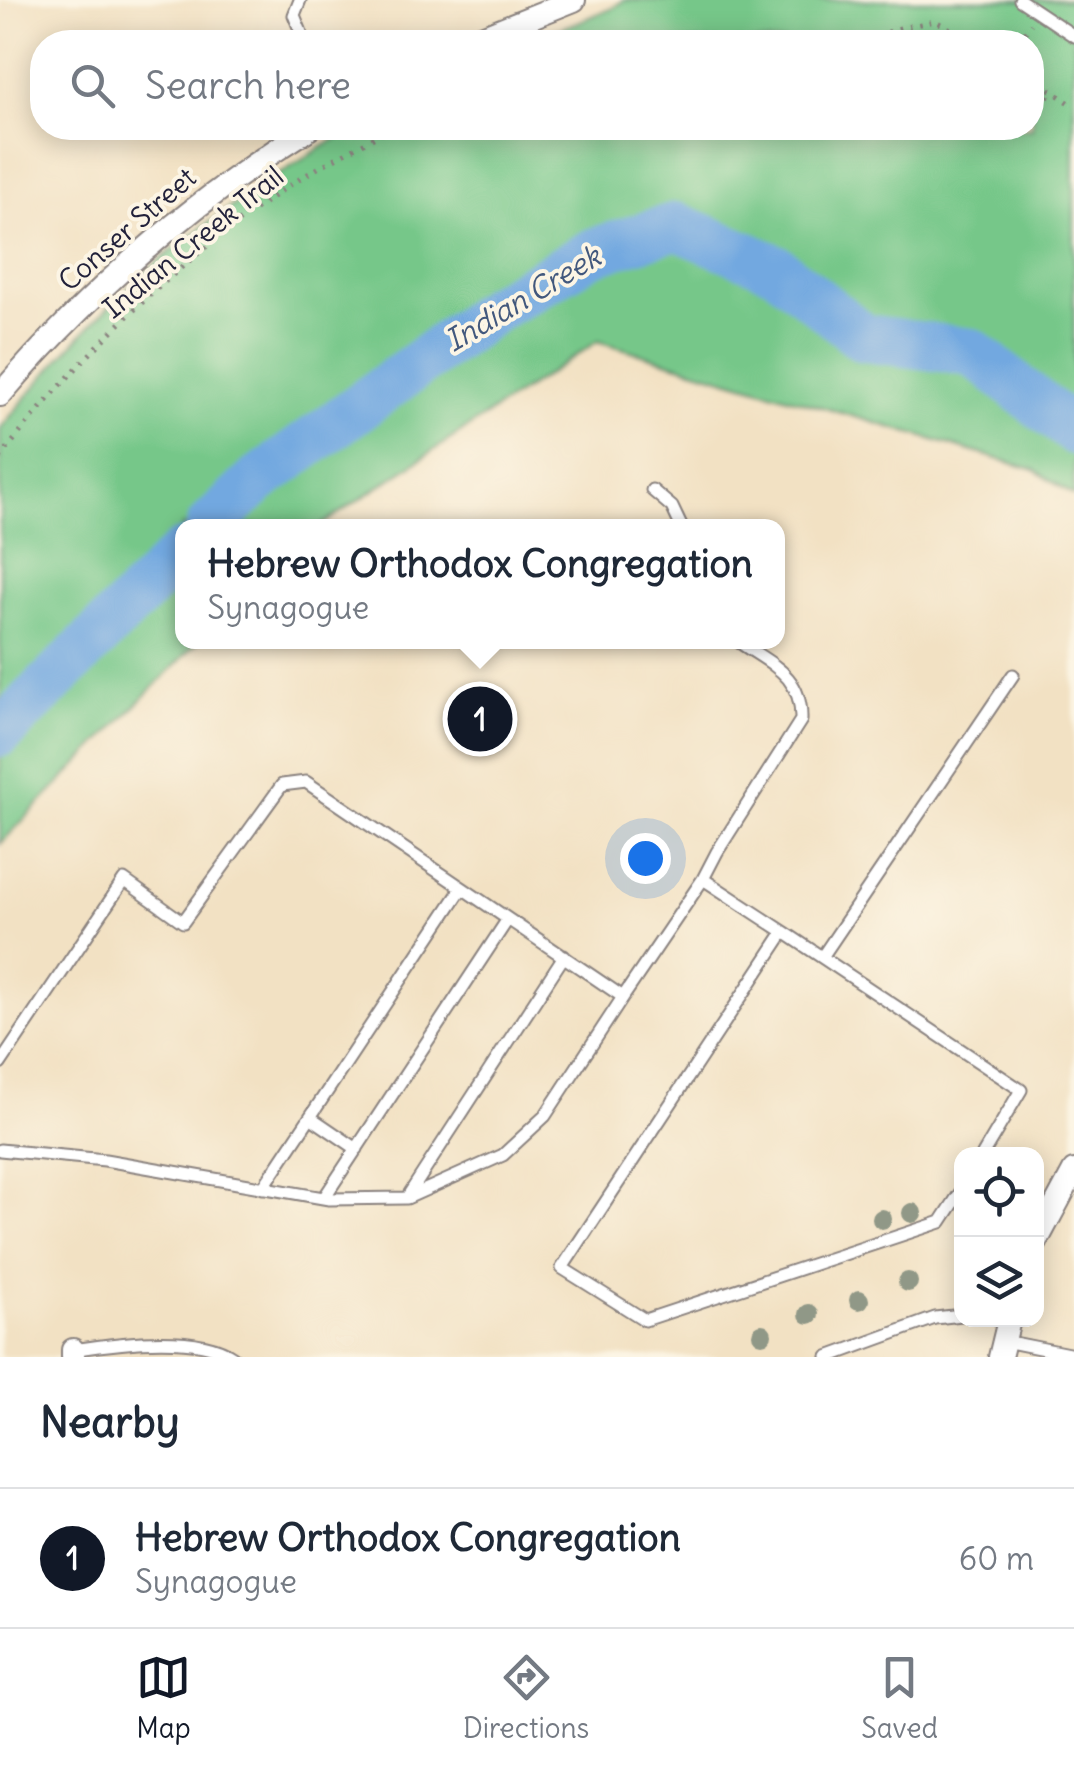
<!DOCTYPE html>
<html lang="en">
<head>
<meta charset="utf-8">
<style>
  body { margin:0; font-family:Delius,sans-serif; background:#f6f6f7; color:#1f2937 }
  .controls { position:absolute; right:30px; bottom:30px; display:grid; overflow:hidden; border-radius:20px; box-shadow:0 5px 25px #0003 }
  .controls button { width:90px; height:90px; display:grid; place-items:center; padding:0; border:0; border-bottom:2px solid #e0e1e3; background:#fff; color:#1f2937; font:50px sans-serif }
  .you { position:absolute; left:645px; top:858px; width:35px; height:35px; margin:-25px; border:8px solid #fff; border-radius:50%; background:#1a73e8; box-shadow:0 0 0 15px #1a73e833 }
  .badge { display:grid; place-items:center; width:65px; height:65px; border-radius:50%; background:#111827; color:#fff; font-size:32px; font-weight:700 }
  .pin { position:absolute; translate:-50% -50%; border:5px solid #fff; box-shadow:0 2px 10px #0006 }
  .popup { position:absolute; left:175px; top:519px; width:610px; height:130px; box-sizing:border-box; display:grid; place-content:center; border-radius:20px; background:#fff; filter:drop-shadow(0 2px 8px #0005); font-size:32px; white-space:nowrap; color:#747a83 }
  .popup b { font-size:38px; color:#1f2937 }
  .popup::after { content:''; position:absolute; left:50%; top:100%; margin-left:-20px; border:20px solid transparent; border-top-color:#fff }
  .list { margin:0; padding:0; list-style:none }
  h2 { display:flex; justify-content:space-between; align-items:center; height:130px; margin:0; padding:0 40px; font-size:42px }
  h2 small { font-size:32px; font-weight:400; color:#747a83 }
  .list li { display:grid; grid-template-columns:65px 1fr auto; gap:30px; align-items:center; box-sizing:border-box; height:140px; padding:0 40px; border-top:2px solid #e0e1e3 }
  .list b { display:block; font-size:38px; white-space:nowrap }
  .list p { margin:0; font-size:32px; white-space:nowrap; color:#747a83 }
  .list em { font-size:32px; font-style:normal; color:#747a83 }
  .icon { flex:none; width:55px; height:55px; fill:none; stroke:currentColor; stroke-width:2; stroke-linecap:round; stroke-linejoin:round }
  .map { position:relative; flex:none; width:1074px; height:1357px; overflow:hidden }
  .search { position:absolute; background:#fff; box-shadow:0 5px 25px #0003; left:30px; right:30px; top:30px; height:110px; display:flex; align-items:center; gap:25px; box-sizing:border-box; padding:0 35px; border-radius:40px; color:#747a83; font-size:38px }
  .sheet { height:270px; background:#fff }
  nav { display:flex; justify-content:space-around; align-items:center; box-sizing:border-box; height:140px; border-top:2px solid #e0e1e3; background:#fff; font-size:28px; color:#747a83 }
  nav a { display:grid; justify-items:center; gap:5px }
  nav .on { color:#111827 }
  .map>svg:first-child { display:block }
</style>
</head>
<body>
<div class="map">
<svg width="1074" height="1357" viewBox="0 0 1074 1357">
  <rect width="100%" height="100%" fill="#fcf5e5"/>
  <filter id="ink" filterUnits="userSpaceOnUse"><feTurbulence type="fractalNoise" baseFrequency=".01" numOctaves="2"/><feDisplacementMap in="SourceGraphic" scale="20" xChannelSelector="R" yChannelSelector="G"/><feConvolveMatrix kernelMatrix="1 2 1 2 8 2 1 2 1" color-interpolation-filters="sRGB"/></filter>
  <filter id="wash" filterUnits="userSpaceOnUse"><feTurbulence type="fractalNoise" baseFrequency=".0048" numOctaves="4" result="noise"/><feDisplacementMap in="SourceGraphic" scale="40" xChannelSelector="R" yChannelSelector="G"/><feGaussianBlur stdDeviation="2.25" result="paint"/><feColorMatrix in="noise" values="0 0 0 0 0 0 0 0 0 0 0 0 0 0 0 0 0 1.4 0 .05"/><feComposite in="paint" operator="in"/></filter>
  <g filter="url(#wash)">
    <rect width="100%" height="100%" fill="#f2e1c3"/>
    <path fill="#76c789" stroke="#4c7462" stroke-width="2.5" d="M 624,0 L 1074,0 L 1074,496 L 1035,470 L 598,341 L 320,526 L 182,526 L 182,642 L 198,642 L 0,844 L 0,429 C 52,365 111,298 176,247 C 233,203 293,164 354,128 L 1032,128 L 1032,42 L 526,42 L 611,9 Z"/>
    <g fill="none" stroke-linecap="round" stroke-linejoin="round">
      <path stroke="#72a8e0" stroke-width="48" d="M 210,526 L 257,481 L 497,307 L 593,252 L 676,226 L 776,268 L 864,338 L 972,352 L 1074,431
        M 0,733 L 182,553"/>
    </g>
  </g>
  <g filter="url(#ink)">
    <g fill="none" stroke-linecap="round" stroke-linejoin="round">
      <defs>
        <path id="service" d="M 300,0 L 294,15 L 305,42
          M 1020,0 L 1074,36
          M 652,490 L 672,507 L 681,526
          M 703,879 L 717,852 L 801,720 C 802,675 772,665 739,642
          M 822,957 L 1013,675
          M 623,997 L 703,879 L 784,932
          M 0,1064 L 124,880 L 183,922 L 282,785 L 306,782 L 623,997 L 545,1116 L 503,1155 L 407,1198 L 329,1199 L 105,1160 L 0,1150
          M 310,1117 L 357,1149
          M 263,1188 L 462,888
          M 962,1190 L 941,1222 L 645,1320 L 562,1268 L 784,932 L 1021,1090 L 983,1154
          M 408,1196 L 564,956
          M 324,1198 L 508,919
          M 1004,1341 L 1074,1355
          M 73,1350 C 115,1343 198,1332 233,1357
          M 828,1357 L 935,1318 L 962,1315"/>
        <path id="minor" d="M 469,42 L 574,0
          M 0,395 C 90,290 193,201 310,128
          M 1036,1242 L 1074,1171
          M 73,1350 L 73,1357
          M 1000,1357 L 1009,1320"/>
      </defs>
      <use href="#service" stroke="#8a827f" stroke-width="15"/>
      <use href="#minor" stroke="#8a827f" stroke-width="26"/>
      <path stroke="#8a827f" stroke-width="5" stroke-dasharray="2.5 8" stroke-linecap="butt" d="M 858,42 L 900,28 L 935,21 L 977,42
        M 1019,42 L 1031,24
        M 1032,77 L 1074,106
        M 1042,106 L 1051,91
        M 0,458 C 80,354 188,251 298,180 C 328,161 361,145 392,128"/>
      <use href="#service" stroke="#fff" stroke-width="11"/>
      <use href="#minor" stroke="#fff" stroke-width="22"/>
    </g>
    <g fill="#909887">
      <circle cx="912" cy="1213" r="10"/>
      <circle cx="882" cy="1219" r="10"/>
      <circle cx="908" cy="1282" r="10"/>
      <circle cx="859" cy="1300" r="10"/>
      <circle cx="809" cy="1314" r="10"/>
      <circle cx="762" cy="1334" r="10"/>
    </g>
  </g>
  <g text-anchor="middle" stroke-width="8" stroke-linejoin="round" paint-order="stroke">
    <g font-size="28" fill="#22223b" stroke="#fcf5e5">
      <text transform="translate(127 229) rotate(-41)" y="10">Conser Street</text>
      <text transform="translate(193 242) rotate(-39)" y="10">Indian Creek Trail</text>
    </g>
    <g font-size="30" font-style="italic" fill="#42587d" stroke="#fcf5e5">
      <text transform="translate(523 299) rotate(-31)" y="10">Indian Creek</text>
    </g>
  </g>
</svg>
<div class="controls">
<button><svg class="icon" aria-label="locate" viewBox="0 0 24 24"><circle cx="12" cy="12" r="6"/><path d="M12 2v4M12 18v4M2 12h4M18 12h4"/></svg></button>
<button><svg class="icon" aria-label="layers" viewBox="0 0 24 24"><path d="M12 4l9 5-9 5-9-5zM3 14l9 5 9-5"/></svg></button>
</div>
<div class="you"></div>
<div class="pin badge" style="left:480px;top:719px">1</div>
<div class="popup"><b>Hebrew Orthodox Congregation</b>Synagogue</div>
<div class="search"><svg class="icon" aria-label="search" viewBox="0 0 24 24"><circle cx="10" cy="10" r="6"/><path d="M15 15l6 6"/></svg>Search here</div>
</div>
<section class="sheet">
<h2>Nearby<small></small></h2>
<ul class="list">
<li><span class="badge">1</span><div><b>Hebrew Orthodox Congregation</b><p>Synagogue</p></div><em>60 m</em></li>
</ul>
</section>
<nav>
<a class="on"><svg class="icon" aria-label="map" viewBox="0 0 24 24"><path d="M3 6l6-2 6 2 6-2v14l-6 2-6-2-6 2zM9 4v14M15 6v14"/></svg>Map</a>
<a><svg class="icon" aria-label="directions" viewBox="0 0 24 24"><path d="M12 3l9 9-9 9-9-9zM9 14v-3h6M13 9l2 2-2 2"/></svg>Directions</a>
<a><svg class="icon" aria-label="saved" viewBox="0 0 24 24"><path d="M7 4h10v16l-5-4-5 4z"/></svg>Saved</a>
</nav>
</body>
</html>
